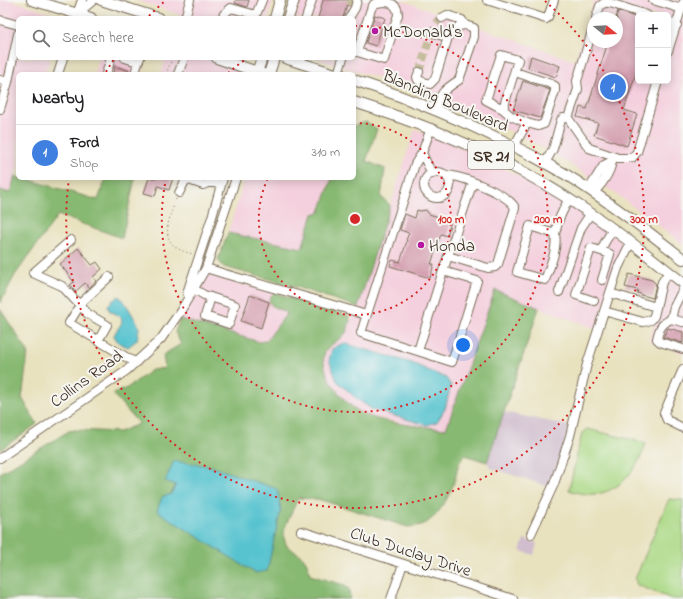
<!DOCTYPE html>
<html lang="en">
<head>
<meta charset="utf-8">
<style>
  body { margin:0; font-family:"Indie Flower",sans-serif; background:#f6f6f6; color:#202124 }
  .controls { position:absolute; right:12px; top:12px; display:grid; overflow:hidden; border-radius:6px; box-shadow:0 2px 10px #0003 }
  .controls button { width:36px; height:36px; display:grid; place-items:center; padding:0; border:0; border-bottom:1px solid #e0e0e0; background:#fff; color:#202124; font:20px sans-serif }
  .compass { position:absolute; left:587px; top:12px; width:36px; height:36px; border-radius:50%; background:#fff; box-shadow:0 2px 10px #0003; rotate:108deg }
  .you { position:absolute; left:463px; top:345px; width:14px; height:14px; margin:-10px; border:3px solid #fff; border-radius:50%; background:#1a73e8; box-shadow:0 0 0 6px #1a73e833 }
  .badge { display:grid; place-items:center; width:26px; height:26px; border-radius:50%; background:#ea580c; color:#fff; font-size:13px; font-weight:700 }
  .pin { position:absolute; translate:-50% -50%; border:2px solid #fff; box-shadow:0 1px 4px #0006 }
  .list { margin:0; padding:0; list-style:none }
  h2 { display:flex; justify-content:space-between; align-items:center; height:52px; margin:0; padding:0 16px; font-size:17px }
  h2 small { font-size:13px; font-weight:400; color:#757577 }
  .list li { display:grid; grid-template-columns:26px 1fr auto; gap:12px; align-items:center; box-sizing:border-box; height:56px; padding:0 16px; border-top:1px solid #e0e0e0 }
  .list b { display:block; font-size:15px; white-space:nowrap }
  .list p { margin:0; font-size:13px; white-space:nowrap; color:#757577 }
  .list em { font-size:13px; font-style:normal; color:#757577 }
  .icon { flex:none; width:22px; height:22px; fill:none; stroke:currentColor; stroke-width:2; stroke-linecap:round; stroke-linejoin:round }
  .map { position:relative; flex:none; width:683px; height:599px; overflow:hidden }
  .search { position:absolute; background:#fff; box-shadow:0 2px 10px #0003; left:16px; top:16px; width:340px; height:44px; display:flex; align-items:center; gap:10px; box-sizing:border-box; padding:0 14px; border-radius:6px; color:#757577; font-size:15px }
  .panel { position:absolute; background:#fff; box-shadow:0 2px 10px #0003; left:16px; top:72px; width:340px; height:108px; border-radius:6px }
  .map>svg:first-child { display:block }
</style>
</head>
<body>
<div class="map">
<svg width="683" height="599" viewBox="0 0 683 599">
  <rect width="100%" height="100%" fill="#f6f6f2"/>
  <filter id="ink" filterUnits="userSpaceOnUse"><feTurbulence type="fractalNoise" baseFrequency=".025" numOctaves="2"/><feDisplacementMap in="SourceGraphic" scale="8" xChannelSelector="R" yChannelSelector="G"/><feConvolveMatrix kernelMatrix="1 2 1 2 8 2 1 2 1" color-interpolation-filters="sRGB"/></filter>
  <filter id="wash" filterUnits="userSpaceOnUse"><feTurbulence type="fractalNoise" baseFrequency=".012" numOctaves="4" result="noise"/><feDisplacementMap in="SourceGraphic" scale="16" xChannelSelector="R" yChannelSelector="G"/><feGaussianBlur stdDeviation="0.9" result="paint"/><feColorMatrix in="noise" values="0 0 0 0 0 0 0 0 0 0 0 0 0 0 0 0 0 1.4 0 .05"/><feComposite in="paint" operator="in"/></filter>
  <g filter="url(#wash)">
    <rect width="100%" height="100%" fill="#e9e2bf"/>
    <path fill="#f4cfdd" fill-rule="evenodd" d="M 0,0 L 10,0 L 62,16 L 61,18 L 18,18 L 18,58 L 50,58 L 45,74 L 18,74 L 18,165 L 10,193 L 0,190 Z
      M 134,0 L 273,0 L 268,18 L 190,18 Z
      M 301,0 L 401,0 L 575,61 L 594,0 L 683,0 L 683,244 L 615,193 L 557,156 L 525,138 L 476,115 L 417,90 L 314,58 L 354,58 L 354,18 L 295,18 ZM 638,15 L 668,15 L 668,81 L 638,81 ZM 593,18 L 617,18 L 617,42 L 593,42 Z
      M 99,58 L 146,58 L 141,74 L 94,74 Z
      M 166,58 L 203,58 L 254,74 L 161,74 Z
      M 415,129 L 466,149 L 523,178 L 597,222 L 626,244 L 596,329 L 495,291 L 446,429 L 429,428 L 402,423 L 371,417 L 360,413 L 351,406 L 339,395 L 329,379 L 323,358 L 325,352 L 345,334 L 351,320 L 358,307 Z
      M 245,178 L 332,178 L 320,212 L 313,214 L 302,248 L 228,233 Z
      M 208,275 L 214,275 L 274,293 L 272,295 L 272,307 L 286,312 L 287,313 L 267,340 L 260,342 L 180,319 L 203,279 Z
      M 670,278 L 683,288 L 683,353 L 649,341 Z"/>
    <path fill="#d0bdcd" d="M 504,412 L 570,426 L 550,487 L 491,468 L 487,462 Z
      M 524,539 L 537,543 L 534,555 L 520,551 Z"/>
    <path fill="#abd985" stroke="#738252" d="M 587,429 L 646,443 C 635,478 608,505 569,490 L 582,433 Z
      M 669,499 L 683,500 L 683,599 L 672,599 L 637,585 L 635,579 Z"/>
    <path fill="#88b972" stroke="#627248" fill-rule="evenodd" d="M 366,122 L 377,129 L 366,161 L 385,169 L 381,197 L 390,205 L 358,307 L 287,284 L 224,267 L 218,260 L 228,233 L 302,248 L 313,214 L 320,212 L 332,178 L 354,178 L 354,126 Z
      M 15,176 L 18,177 L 18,178 L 23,178 L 98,200 L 106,178 L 135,178 L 122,238 L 58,215 L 15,275 L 0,303 L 0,190 L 10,193 Z
      M 495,290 L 539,308 L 487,462 L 465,455 C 455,466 459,469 454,482 C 449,497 440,514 426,523 C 421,526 415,526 408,527 L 318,499 L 298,498 C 295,506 284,526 284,533 C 283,552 298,549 305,560 C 308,564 309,570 310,575 L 344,585 L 349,589 L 350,599 L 0,599 L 0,473 L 69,431 L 75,430 L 119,432 L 139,424 L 113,394 L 127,388 L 152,370 L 165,368 L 163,355 L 181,344 L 175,332 L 180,319 L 260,342 L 267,340 L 287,313 L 286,312 C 278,309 261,304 274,293 L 349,316 L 350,320 C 349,324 348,330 345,334 C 339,341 326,346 324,355 C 322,363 328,378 332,384 C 340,395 348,405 360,412 C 377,423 425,427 446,429 ZM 165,481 L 281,509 L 171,494 L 176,484 Z
      M 0,309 L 28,352 L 22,398 L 37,424 L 0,450 Z"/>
    <path fill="#57c3cf" stroke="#497676" d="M 117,297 L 120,297 L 126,304 L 138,324 L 139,328 L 137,340 L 128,347 L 119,343 L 114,336 C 116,328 124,326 121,317 L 109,310 L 108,305 Z
      M 343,343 L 412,363 L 446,378 L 451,385 L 445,409 L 437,422 L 427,425 L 373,410 L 357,399 L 337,381 L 329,360 L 332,349 Z
      M 174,461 L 210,466 L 277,489 L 281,509 L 267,571 L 255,573 L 157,511 L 162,497 L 171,494 L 176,485 L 165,481 Z"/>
    <g id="blocks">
      <path fill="#d39cae" d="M 236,0 L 249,0 L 247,7 L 235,3 Z
        M 323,0 L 351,0 L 350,6 L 347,5 L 343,18 L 318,18 Z
        M 618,11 L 638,18 L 638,67 L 624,110 L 637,114 L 627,146 L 594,135 L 598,123 L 577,117 L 580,107 L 587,109 L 608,42 L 617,42 L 617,18 L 616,18 Z
        M 375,15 L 385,18 L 376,46 L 366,43 Z
        M 531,56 L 560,66 L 556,77 L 528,68 Z
        M 115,66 L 130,71 L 130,74 L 113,74 Z
        M 523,81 L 550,90 L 540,118 L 513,110 Z
        M 149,178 L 173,178 L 169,190 L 158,186 L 155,196 L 144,193 Z
        M 417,210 L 420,211 L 426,210 L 429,214 L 451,221 L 447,236 L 441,234 L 431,264 L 434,264 L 430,278 L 390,266 L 392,260 L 400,262 L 407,241 L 406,240 L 409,233 L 400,230 L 405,214 L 415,218 Z
        M 78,248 L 92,265 L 97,262 L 102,269 L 93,277 L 96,281 L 89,288 L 85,283 L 75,292 L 70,285 L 74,282 L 60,264 Z
        M 629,274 L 652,280 L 656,284 L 653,298 L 641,295 L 641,294 L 637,293 L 638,290 L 625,287 Z
        M 250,295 L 269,302 L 261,328 L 241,321 Z
        M 668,328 L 683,332 L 683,343 L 663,337 Z"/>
    </g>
  </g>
  <g filter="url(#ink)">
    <use href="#blocks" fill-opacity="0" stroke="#786a56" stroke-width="1"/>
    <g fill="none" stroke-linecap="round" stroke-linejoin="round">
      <path stroke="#c6bd9f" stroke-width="8" stroke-dasharray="8 4" stroke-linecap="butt" d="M 350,6 L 352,0
        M 436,23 L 442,18
        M 419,72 L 431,34"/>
      <defs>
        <path id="minor" d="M 82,0 L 77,14 L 94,0
          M 487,0 L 546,19 L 548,17 L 554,0
          M 653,0 L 682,9
          M 185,18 L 190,0
          M 222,18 L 224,14 L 231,8 L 256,15 L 262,0
          M 306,18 L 312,0
          M 349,18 L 355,8 L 357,0
          M 442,18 L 447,15 L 462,20 L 465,25
          M 596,18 L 600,6 L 604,3 L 610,3 L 647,15
          M 0,20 L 18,25
          M 668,22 L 677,25
          M 432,32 L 443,36 L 449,34 L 459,26 L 465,25 L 474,28 L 474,37 L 459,80 C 445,89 439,93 436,111
          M 354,51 L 384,60 L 398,15 C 398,1 384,0 374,4 L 371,9 L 357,52
          M 668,51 L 683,3
          M 125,58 L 138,62 L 140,58
          M 419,72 L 417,77 L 418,80 L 430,84 L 435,79 L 449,34
          M 515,72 L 551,84 L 555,86 L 555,91 L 544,124 L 538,126 L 527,123
          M 58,74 L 63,58
          M 106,74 L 111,58
          M 135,74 L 138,62
          M 178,74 L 184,58
          M 338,74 L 343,58
          M 0,80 L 8,82
          M 0,109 L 8,82 L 18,34
          M 503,109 L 518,60 L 501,55 L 486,100 L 503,109 L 511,116 L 527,123 L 514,146
          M 568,118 L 589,148 L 618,158 L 632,158 L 637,152 L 658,81
          M 568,118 L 578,89 L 577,81 L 593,28
          M 422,153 L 432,174
          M 612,161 C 611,170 601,189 592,192 L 592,184 L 604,165 Z
          M 545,163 L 553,149 L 561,120 L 563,118 L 568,118
          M424 185a13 13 0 1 1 26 0a13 13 0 1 1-26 0Z
          M 445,175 C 460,175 509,194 515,208 L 498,264 L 495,267 L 488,268 L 448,256
          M 179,193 L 186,179 L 203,185 L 210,182 L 221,185
          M 555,234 C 558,249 550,266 545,280 L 517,272 L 530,226 L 555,234 L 559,219 L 569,198
          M 71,240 L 33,273 L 62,286 L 88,314 L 107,325 L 98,341
          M 206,268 C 259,285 313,298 366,315
          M 443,271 L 473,182
          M 109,277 L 82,302 L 69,323 L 136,363
          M 602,280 L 610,254 L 601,251 L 605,242 L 613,229
          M 194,289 L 204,295 L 235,305 L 229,324 L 205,316 L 211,297
          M 559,292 L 581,228 L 591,213
          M 187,293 L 212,217 L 223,178
          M 610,293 L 656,307
          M 594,301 L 576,295 L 591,248 L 601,251
          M 604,311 L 643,322 L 651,320 L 654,316 L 662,282 L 669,272
          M 671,319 L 674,307 L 683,289
          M 683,322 L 671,319 C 661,324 659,329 657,339 L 660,342 L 683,349
          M 418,351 L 443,271 L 477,281 L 452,362 L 361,333 L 415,164 L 422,153 L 431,128
          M 683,369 L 664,413 L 667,420 L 683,428
          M 0,458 L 126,371 L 161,339 L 180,312 L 206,268 L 236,178
          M 301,531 L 513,599
          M 531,534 L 554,484 L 570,436 L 587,364 L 618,268 L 631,242
          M 391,599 L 403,564"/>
        <path id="major" d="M 32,0 L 91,18
          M 101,0 L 158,18
          M 275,18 L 280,0
          M 288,18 L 294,0
          M 217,58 L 263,74
          M 285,58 L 335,74
          M 257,72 L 262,58
          M 269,74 L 274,58
          M 354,80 C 427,104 498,135 565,174 C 606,199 645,229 683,259
          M 354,102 C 434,127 511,160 581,207 C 617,230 650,257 683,283"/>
      </defs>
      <use href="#minor" stroke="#786a56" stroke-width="10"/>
      <use href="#major" stroke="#786a56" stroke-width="12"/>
      <path stroke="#786a56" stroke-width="1" stroke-dasharray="1 3" stroke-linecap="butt" d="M 166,74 L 172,59
        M 176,199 C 167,225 157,246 193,254"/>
      <use href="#minor" stroke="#fff" stroke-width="8"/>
      <use href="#major" stroke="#fff" stroke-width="10"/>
    </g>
  </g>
  <g fill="none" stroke="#d62828" stroke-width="2" stroke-dasharray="2 4">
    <path d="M354 123A96 96 0 1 1 268 178"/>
    <path d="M228 73A193 193 0 0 1 248 58M355 26A193 193 0 1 1 166 179"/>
    <path d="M106 72A289 289 0 0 1 114 59M149 16A289 289 0 0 1 165 1M545 1A289 289 0 1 1 69 179"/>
  </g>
  <g fill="#b5179e" stroke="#f6f6f2" stroke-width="1.5">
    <circle cx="375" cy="31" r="4"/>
    <circle cx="421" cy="245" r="4"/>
  </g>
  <g text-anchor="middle" stroke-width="4" stroke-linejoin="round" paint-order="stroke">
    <rect fill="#f6f6f2" stroke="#73675e" stroke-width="1" x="468" y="141" width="46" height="28" rx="3"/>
    <g font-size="16" font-weight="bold" fill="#3b2a1e">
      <text x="491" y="161">SR 21</text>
    </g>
    <g font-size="17" fill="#3b2a1e" stroke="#f6f6f2" text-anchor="start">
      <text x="383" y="37">McDonald's</text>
      <text x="429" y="251">Honda</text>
    </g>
    <g font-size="17" fill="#3b2a1e" stroke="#f6f6f2">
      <text transform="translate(446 100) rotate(23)" y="6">Blanding Boulevard</text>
      <text transform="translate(86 378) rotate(-36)" y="6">Collins Road</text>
      <text transform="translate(411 551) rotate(18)" y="6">Club Duclay Drive</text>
    </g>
  </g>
  <circle cx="355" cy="219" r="6" fill="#d62828" stroke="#f6f6f2" stroke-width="2"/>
  <g font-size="12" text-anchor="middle" font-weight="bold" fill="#d62828" stroke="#f6f6f2" stroke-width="4" stroke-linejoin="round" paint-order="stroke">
    <text x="451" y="223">100 m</text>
    <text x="548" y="223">200 m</text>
    <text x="644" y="223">300 m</text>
  </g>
</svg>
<div class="controls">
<button>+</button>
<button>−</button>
</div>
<svg class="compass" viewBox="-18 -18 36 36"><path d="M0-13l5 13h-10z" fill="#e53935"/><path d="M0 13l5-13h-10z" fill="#757577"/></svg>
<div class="you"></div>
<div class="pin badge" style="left:613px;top:87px;background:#3f7fe0">1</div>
<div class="search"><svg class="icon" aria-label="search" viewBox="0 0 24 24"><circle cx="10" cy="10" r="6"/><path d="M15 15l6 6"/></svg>Search here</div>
<section class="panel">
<h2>Nearby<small></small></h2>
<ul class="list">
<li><span class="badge" style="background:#3f7fe0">1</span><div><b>Ford</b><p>Shop</p></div><em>310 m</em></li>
</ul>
</section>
</div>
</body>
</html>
